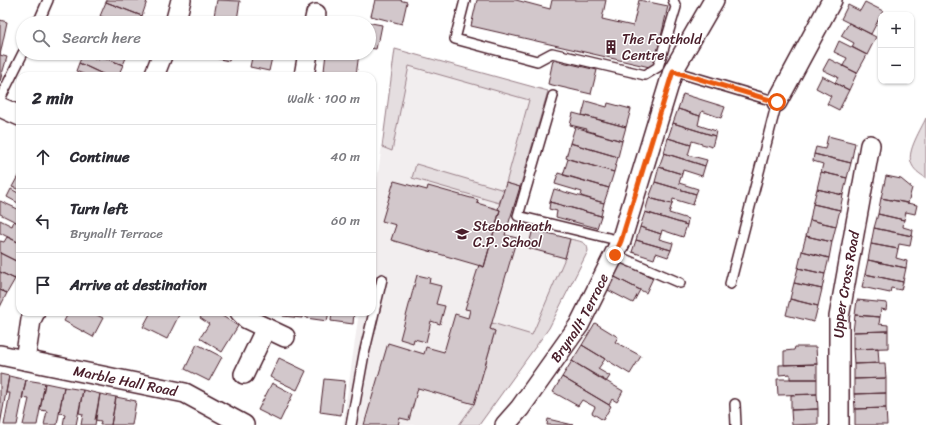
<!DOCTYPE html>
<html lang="en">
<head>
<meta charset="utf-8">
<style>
  body { margin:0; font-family:Sriracha,sans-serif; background:#f2f2f3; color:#2b2b33 }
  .controls { position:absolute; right:12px; top:12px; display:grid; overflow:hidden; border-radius:8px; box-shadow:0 1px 3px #0004 }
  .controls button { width:36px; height:36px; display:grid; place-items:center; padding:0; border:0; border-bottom:1px solid #e1e1e2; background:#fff; color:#2b2b33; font:20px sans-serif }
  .stop { position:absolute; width:12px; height:12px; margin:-9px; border:3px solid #ea580c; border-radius:50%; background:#fff }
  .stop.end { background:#ea580c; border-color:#fff; box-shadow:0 1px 4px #0008 }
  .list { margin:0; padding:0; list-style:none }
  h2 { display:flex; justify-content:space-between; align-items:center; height:52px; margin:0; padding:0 16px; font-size:17px }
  h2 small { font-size:13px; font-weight:400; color:#7c7c81 }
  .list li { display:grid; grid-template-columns:26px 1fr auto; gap:12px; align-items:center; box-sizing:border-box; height:64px; padding:0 16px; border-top:1px solid #e1e1e2 }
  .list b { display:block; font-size:15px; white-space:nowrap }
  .list p { margin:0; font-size:13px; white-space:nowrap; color:#7c7c81 }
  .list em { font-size:13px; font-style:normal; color:#7c7c81 }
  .icon { flex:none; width:22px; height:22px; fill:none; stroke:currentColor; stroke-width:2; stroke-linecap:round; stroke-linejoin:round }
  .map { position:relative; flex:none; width:926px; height:425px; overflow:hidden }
  .search { position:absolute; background:#fff; box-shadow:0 1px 3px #0004; left:16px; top:16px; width:360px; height:44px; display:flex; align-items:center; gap:10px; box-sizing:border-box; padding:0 14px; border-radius:22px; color:#7c7c81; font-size:15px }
  .panel { position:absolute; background:#fff; box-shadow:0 1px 3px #0004; left:16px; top:72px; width:360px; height:244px; border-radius:12px }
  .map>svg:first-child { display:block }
</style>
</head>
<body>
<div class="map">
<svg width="926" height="425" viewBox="0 0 926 425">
  <rect width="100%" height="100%" fill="#fff"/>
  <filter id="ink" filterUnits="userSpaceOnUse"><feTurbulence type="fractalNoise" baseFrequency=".025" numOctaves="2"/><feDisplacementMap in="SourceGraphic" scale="8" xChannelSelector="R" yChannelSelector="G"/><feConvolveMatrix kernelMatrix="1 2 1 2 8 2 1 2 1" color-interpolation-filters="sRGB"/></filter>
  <g filter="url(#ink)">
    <path fill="#f2eeef" d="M 395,49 L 548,91 L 509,223 L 585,243 L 588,246 L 588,251 L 549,328 L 480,425 L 343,425 L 359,312 L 372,312 L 372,218 Z"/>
    <path fill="#e5dee0" stroke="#987e86" d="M 395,49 L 548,91 L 520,187 L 506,183 L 529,100 L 409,66 L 392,151 L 382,147 Z
      M 926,118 L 926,178 C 920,174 913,170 911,162 C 907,151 921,129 926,118 Z
      M 416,164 L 504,190 L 499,203 L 412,178 Z
      M 570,239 C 578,241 588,241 588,251 L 549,328 L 479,425 L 459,425 L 474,404 L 495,331 L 490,329 L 492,323 L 532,335 L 565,258 Z"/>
    <path fill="#d2c7cb" stroke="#4a1f2b" d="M 107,0 L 144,0 L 147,1 L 142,16 L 106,2 Z
      M 217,0 L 240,1 L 237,20 L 214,16 Z
      M 375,0 L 399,0 L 407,2 L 402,24 L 371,16 Z
      M 477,0 L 516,0 L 550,9 L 552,0 L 606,0 L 602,19 L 633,26 L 639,0 L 668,6 L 654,68 L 471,26 Z
      M 106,2 L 142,16 L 140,23 L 115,23 L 116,22 L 100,16 Z
      M 865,2 L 883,11 L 871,34 L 841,19 L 848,5 L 860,11 Z
      M 207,18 L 234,23 L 206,23 Z
      M 350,19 L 382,25 L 379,40 L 378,40 L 376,49 L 369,48 L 369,23 L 349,23 Z
      M 0,20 L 7,22 L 0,55 L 7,57 L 0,81 Z
      M 849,23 L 876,37 L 867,55 L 852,47 L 854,43 L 841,36 Z
      M 839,41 L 867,55 L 857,73 L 843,66 L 847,58 L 834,52 Z
      M 101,53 L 128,53 L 123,65 L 100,56 Z
      M 200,53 L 231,53 L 229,61 L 200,55 Z
      M 253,53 L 273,53 L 269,71 L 250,67 Z
      M 326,53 L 359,53 L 356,76 L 324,71 Z
      M 83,54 L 98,60 L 100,56 L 123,65 L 118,76 L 107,76 L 79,63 Z
      M 829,59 L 857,73 L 849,90 L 835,83 L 838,77 L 823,70 Z
      M 553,60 L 597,70 L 591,94 L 548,84 Z
      M 79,63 L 107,76 L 88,76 L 76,71 Z
      M 324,73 L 348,76 L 324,76 Z
      M 822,76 L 849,90 L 839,110 L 827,104 L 831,96 L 816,88 Z
      M 683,94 L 725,107 L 721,118 L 702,111 L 700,116 L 678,109 Z
      M 586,101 L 607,107 L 608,103 L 631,109 L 626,127 L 582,115 Z
      M 678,109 L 700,116 L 698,125 L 716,131 L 715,136 L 673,123 Z
      M 573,113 L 626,127 L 622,141 L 586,131 L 587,129 L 570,125 Z
      M 673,123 L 715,136 L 712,147 L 692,141 L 691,145 L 668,138 Z
      M 575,127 L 622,141 L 618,157 L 570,143 Z
      M 828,136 L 855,143 L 851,163 L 814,154 L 816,147 L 825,149 Z
      M 668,138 L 691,145 L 688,155 L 707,160 L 705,166 L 664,153 Z
      M 570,143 L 618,157 L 614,172 L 566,158 Z
      M 664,153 L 705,166 L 702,176 L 683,170 L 682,174 L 659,167 Z
      M 814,154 L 851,163 L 847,178 L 821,172 L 823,164 L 813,161 Z
      M 568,159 L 614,172 L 609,188 L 563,175 Z
      M 659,167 L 682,174 L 679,183 L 698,189 L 696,194 L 655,182 Z
      M 821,172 L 847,178 L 843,195 L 817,189 Z
      M 558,173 L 609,188 L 604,203 L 581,196 L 582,192 L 555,184 Z
      M 18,176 L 20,177 L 20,190 L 12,187 Z
      M 886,176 L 901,179 L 912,188 L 908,203 L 881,198 Z
      M 394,181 L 427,190 L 428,186 L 478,200 L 477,203 L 500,210 L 484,267 L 391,240 L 396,225 L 382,221 Z
      M 655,182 L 696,194 L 693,205 L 673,199 L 672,204 L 649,198 Z
      M 506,183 L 520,187 L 505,235 L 517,238 L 490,329 L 495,331 L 474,404 L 418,388 L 409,420 L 400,418 L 398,425 L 364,425 L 388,343 L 424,354 L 426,347 L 444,352 L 455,314 L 468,318 L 470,310 L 465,309 L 479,265 L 484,267 L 500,210 L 498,209 Z
      M 11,189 L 20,194 L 20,204 L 7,197 Z
      M 554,189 L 604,203 L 601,216 L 550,202 Z
      M 817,189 L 843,195 L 840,210 L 813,204 Z
      M 649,198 L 672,204 L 669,213 L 688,219 L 687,225 L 645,212 Z
      M 881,198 L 917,205 L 915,214 L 906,212 L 904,220 L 878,214 Z
      M 0,201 L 20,210 L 20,224 L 0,214 Z
      M 550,202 L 601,216 L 597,228 L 556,217 L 557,211 L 549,209 Z
      M 813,204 L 840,210 L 836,226 L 810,220 Z
      M 645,212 L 687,225 L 683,237 L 662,230 L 661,234 L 640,227 Z
      M 878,214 L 904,220 L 903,227 L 913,230 L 912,236 L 874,228 Z
      M 0,220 L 12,226 L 14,221 L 20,224 L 20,243 L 0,233 Z
      M 810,220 L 836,226 L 832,242 L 806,236 Z
      M 640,227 L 661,234 L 659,239 L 673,243 L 671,250 L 636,240 Z
      M 874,228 L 912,236 L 910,246 L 899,244 L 898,249 L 871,244 Z
      M 533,229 L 570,239 L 565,258 L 528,248 Z
      M 806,236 L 832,242 L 829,258 L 802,251 Z
      M 7,237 L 20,243 L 20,263 L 0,253 L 0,241 L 4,242 Z
      M 636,240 L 671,250 L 668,257 L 656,253 L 654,259 L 632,252 Z
      M 871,244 L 898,249 L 896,258 L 907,261 L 906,268 L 868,260 Z
      M 802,251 L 829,258 L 825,274 L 798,268 Z
      M 0,253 L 20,263 L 20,270 L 15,279 L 0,272 Z
      M 868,260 L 906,268 L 903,282 L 865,274 Z
      M 618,261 L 653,278 L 646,293 L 611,275 Z
      M 798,268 L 825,274 L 822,289 L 794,283 Z
      M 0,272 L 15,279 L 7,293 L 0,290 Z
      M 865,274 L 903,282 L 901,290 L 891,288 L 890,293 L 862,287 Z
      M 417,275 L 430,278 L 429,283 L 441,286 L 436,304 L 445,306 L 440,324 L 431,321 L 426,342 L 414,339 L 413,343 L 400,339 Z
      M 611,275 L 640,290 L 633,303 L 604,288 Z
      M 794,283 L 822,289 L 818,306 L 790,299 Z
      M 0,290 L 7,293 L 0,307 Z
      M 790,299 L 818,306 L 814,322 L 786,315 Z
      M 857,300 L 887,303 L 886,310 L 881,309 L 880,317 L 855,315 Z
      M 69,312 L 91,312 L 103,318 L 93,337 L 64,321 Z
      M 151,312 L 172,312 L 179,315 L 167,339 L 143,327 Z
      M 204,312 L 216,312 L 238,326 L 222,352 L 200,338 L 209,324 L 200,318 Z
      M 283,312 L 303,312 L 302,318 L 283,316 Z
      M 306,312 L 329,312 L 327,321 L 306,318 Z
      M 332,312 L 354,312 L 353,324 L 331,321 Z
      M 855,315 L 880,317 L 879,324 L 888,325 L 888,331 L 853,332 Z
      M 595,323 L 618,337 L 615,342 L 641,356 L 630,374 L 582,345 Z
      M 888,331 L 888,348 L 853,349 L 853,332 Z
      M 197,344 L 222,357 L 209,381 L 185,369 Z
      M 582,345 L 605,359 L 598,369 L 610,376 L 606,382 L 572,361 Z
      M 795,347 L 816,347 L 817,364 L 784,365 L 784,351 L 794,350 Z
      M 878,348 L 879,363 L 854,364 L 853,349 Z
      M 279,358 L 306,371 L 297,390 L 270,377 Z
      M 572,361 L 623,391 L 617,402 L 612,399 L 609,405 L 562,377 Z
      M 885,363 L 886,378 L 854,379 L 854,364 Z
      M 817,364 L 817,379 L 790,379 L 790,374 L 779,375 L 779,365 Z
      M 0,374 L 9,376 L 0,425 Z
      M 9,376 L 26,380 L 17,425 L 4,425 L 10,393 L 6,393 Z
      M 562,377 L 611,406 L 603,420 L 592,413 L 595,407 L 582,400 L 578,406 L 553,392 Z
      M 886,378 L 886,393 L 854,394 L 854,379 Z
      M 324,379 L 345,381 L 341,415 L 320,412 Z
      M 777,379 L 817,379 L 817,394 L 778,395 Z
      M 26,380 L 45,383 L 37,425 L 23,425 L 29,399 L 22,398 Z
      M 45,383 L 64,387 L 57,425 L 44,425 L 47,411 L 40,410 Z
      M 272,383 L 293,394 L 280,421 L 258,410 Z
      M 64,387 L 83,390 L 76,425 L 63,425 L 65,414 L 59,413 Z
      M 83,390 L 100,394 L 95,425 L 81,425 L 83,414 L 79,413 Z
      M 886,393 L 886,408 L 855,409 L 854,394 Z
      M 100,394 L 116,397 L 111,425 L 100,425 L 101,421 L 95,420 Z
      M 817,394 L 818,409 L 791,410 L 791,395 Z
      M 116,397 L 136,401 L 132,425 L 111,425 Z
      M 886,408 L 887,425 L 855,425 L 855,409 Z
      M 818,409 L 818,424 L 792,425 L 791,410 Z
      M 548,419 L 573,425 L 547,425 Z"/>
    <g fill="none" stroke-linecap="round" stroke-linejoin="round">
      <defs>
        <path id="lane" d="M 465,0 L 455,39 L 537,61 L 552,53 L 645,75 L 658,67 L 676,7 L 673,0
          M 38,23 L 48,0
          M 673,71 L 777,102 L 730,284
          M 553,96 L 518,216 L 621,241
          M 0,99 L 23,53
          M 615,255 L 680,283
          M 735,404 L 736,425
          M 351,425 L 364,354 L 382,279"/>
        <g id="street">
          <path d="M 175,23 L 181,0"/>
          <path d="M 314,23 L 316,14"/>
          <path d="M 154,76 L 163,53"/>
          <path d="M 304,76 L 308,53"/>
          <path d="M 777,102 L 832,0"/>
          <path d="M 0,107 L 20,116"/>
          <path d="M 240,312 L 247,319 L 266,328"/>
          <path id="s1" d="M 0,355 L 185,393 L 244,425"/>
          <path d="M 25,360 L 31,320 L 35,312"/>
          <path d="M 244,374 L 266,328 L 285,337"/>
          <path id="s2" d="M 505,425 L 520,408 L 579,325 L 621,241 L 673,71 L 714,0"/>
          <path id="s3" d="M 839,425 L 839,317 L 870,145"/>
        </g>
      </defs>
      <use href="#lane" stroke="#4a1f2b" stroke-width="12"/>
      <use href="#street" stroke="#4a1f2b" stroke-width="22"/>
      <use href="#lane" stroke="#fff" stroke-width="9"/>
      <use href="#street" stroke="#fff" stroke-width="19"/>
    </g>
  </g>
  <g fill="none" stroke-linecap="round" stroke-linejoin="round" filter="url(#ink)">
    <path stroke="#ea580c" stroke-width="5" d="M 615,255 L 621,241 L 673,71 L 777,102"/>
  </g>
  <defs>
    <symbol id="building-bare" viewBox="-9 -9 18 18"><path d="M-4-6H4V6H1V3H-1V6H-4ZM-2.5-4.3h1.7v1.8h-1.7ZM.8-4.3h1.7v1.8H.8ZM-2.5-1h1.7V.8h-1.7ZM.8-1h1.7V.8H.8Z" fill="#4a1f2b" stroke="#fff" stroke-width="2.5" paint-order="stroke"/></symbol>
    <symbol id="school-bare" viewBox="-9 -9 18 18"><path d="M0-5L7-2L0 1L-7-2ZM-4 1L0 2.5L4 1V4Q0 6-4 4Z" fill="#4a1f2b" stroke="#fff" stroke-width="2.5" paint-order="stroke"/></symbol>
  </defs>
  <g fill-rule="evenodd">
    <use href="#building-bare" x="601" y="37" width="20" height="20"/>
    <use href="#school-bare" x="452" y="224" width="20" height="20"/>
  </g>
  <g text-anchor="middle" stroke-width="3" stroke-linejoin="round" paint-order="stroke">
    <g font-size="14" fill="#4a1f2b" stroke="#fff" text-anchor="start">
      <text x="622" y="44">The Foothold<tspan x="622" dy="16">Centre</tspan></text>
      <text x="473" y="231">Stebonheath<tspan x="473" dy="16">C.P. School</tspan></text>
    </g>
    <g font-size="14" fill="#4a1f2b" stroke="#fff">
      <text dy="5" stroke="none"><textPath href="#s3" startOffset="141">Upper Cross Road</textPath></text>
      <text dy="5" stroke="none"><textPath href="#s2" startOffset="131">Brynallt Terrace</textPath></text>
      <text dy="5" stroke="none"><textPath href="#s1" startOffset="128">Marble Hall Road</textPath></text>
    </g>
  </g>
</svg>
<div class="controls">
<button>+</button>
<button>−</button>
</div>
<div class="stop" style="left:777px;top:102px"></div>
<div class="stop end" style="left:615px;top:255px"></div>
<div class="search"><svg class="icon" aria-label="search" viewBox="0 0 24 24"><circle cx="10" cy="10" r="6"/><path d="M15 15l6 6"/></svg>Search here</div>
<section class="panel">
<h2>2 min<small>Walk · 100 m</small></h2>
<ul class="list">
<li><svg class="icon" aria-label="ahead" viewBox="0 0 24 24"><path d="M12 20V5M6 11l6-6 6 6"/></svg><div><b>Continue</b></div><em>40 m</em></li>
<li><svg class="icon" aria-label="left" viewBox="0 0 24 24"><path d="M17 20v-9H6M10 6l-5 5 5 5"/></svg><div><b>Turn left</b><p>Brynallt Terrace</p></div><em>60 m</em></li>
<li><svg class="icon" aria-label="arrive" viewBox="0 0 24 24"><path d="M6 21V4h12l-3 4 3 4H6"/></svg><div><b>Arrive at destination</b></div></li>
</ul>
</section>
</div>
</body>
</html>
